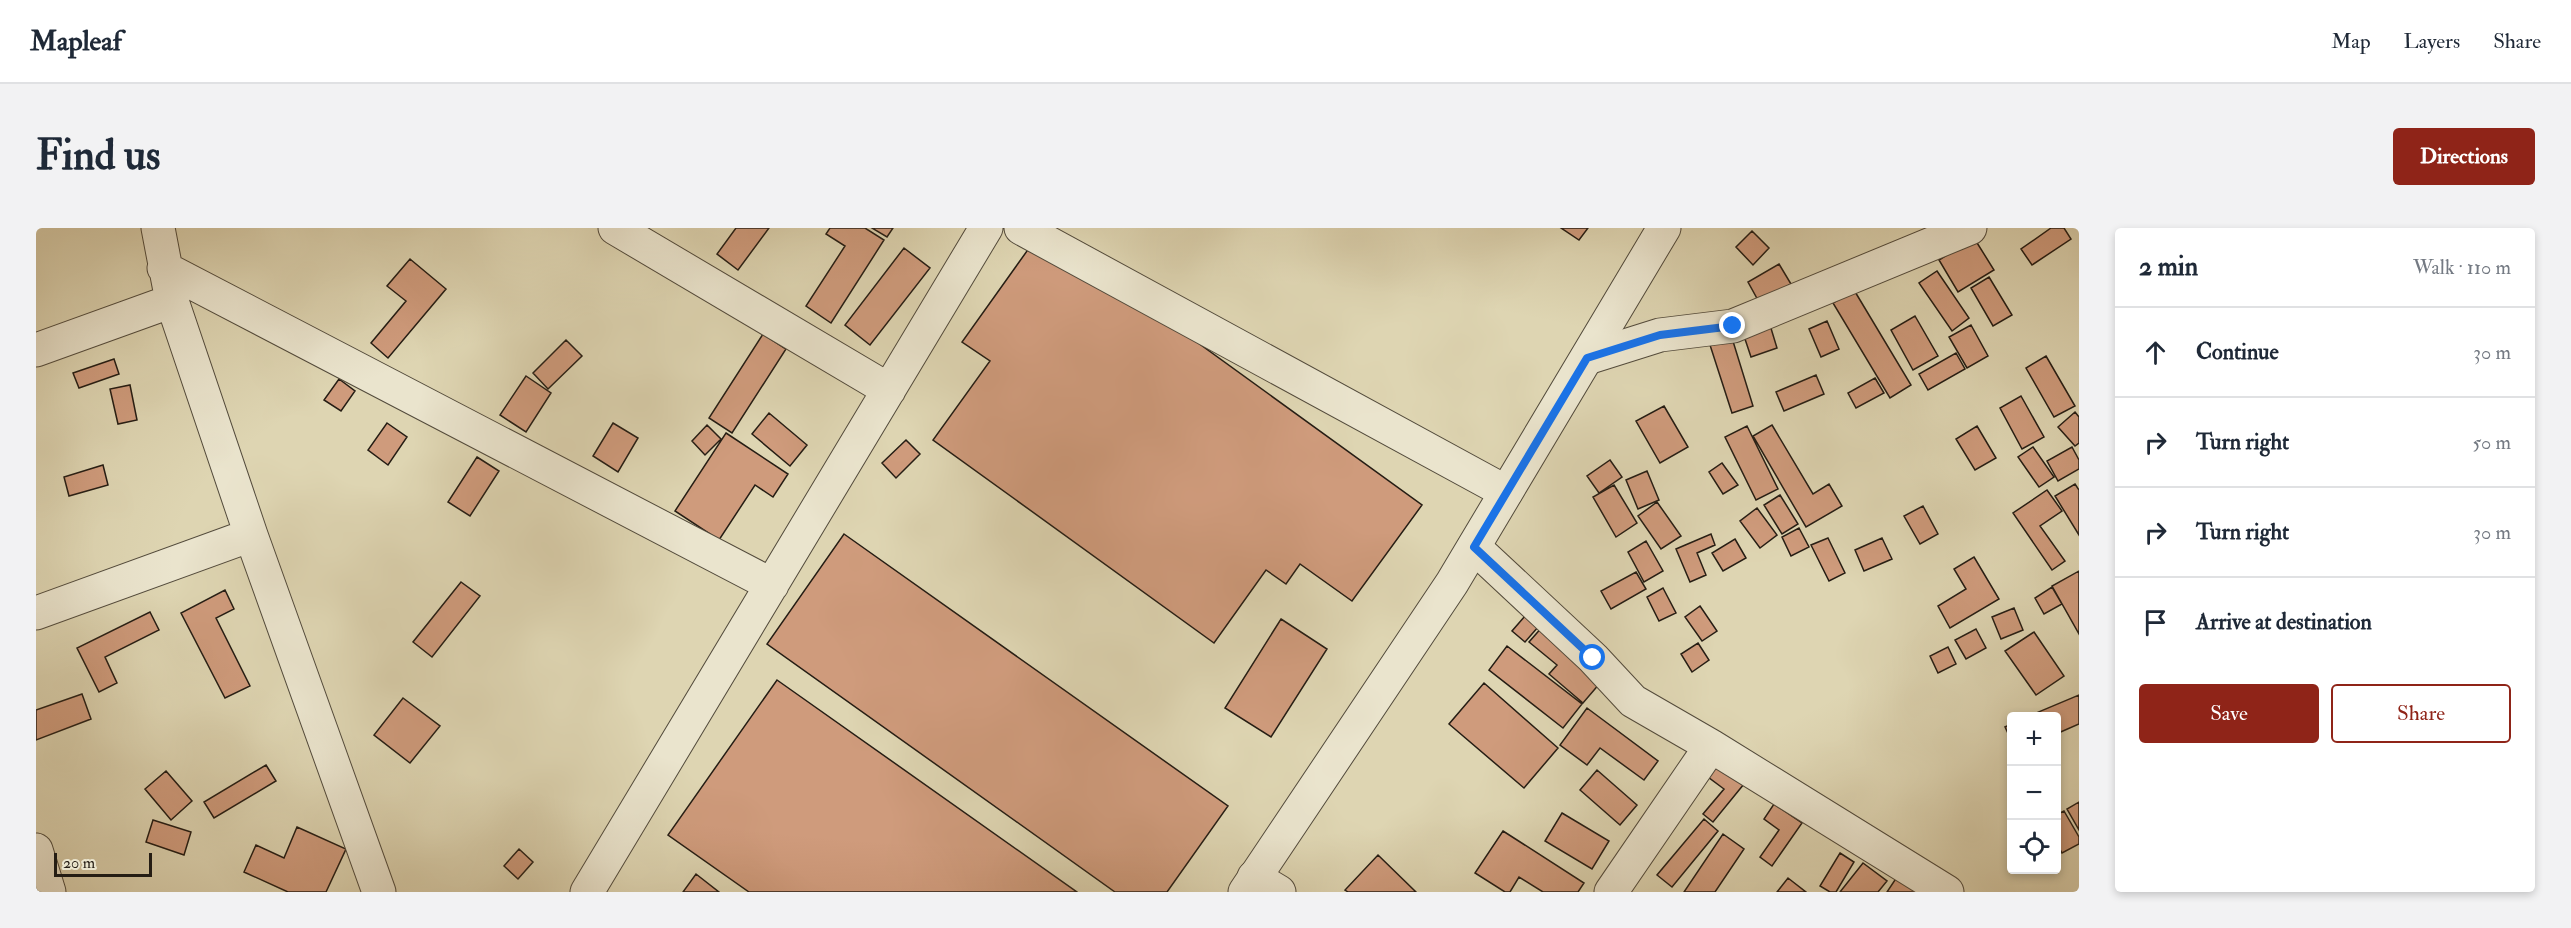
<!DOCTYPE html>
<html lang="en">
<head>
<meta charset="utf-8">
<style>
  body { margin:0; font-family:"IM FELL Double Pica",serif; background:#f2f2f3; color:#1f2937 }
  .controls { position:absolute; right:18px; bottom:18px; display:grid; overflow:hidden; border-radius:6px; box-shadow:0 3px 9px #0003 }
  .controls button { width:54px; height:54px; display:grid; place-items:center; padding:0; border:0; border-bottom:2px solid #e0e1e3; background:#fff; color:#1f2937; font:30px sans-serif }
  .scale { position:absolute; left:18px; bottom:15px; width:98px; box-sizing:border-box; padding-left:6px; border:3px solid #251d14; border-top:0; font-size:16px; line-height:21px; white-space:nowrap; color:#251d14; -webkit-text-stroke:4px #eae4cd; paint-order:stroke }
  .stop { position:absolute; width:18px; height:18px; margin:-14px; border:4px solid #1a73e8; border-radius:50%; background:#fff }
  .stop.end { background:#1a73e8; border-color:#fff; box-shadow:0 2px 6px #0008 }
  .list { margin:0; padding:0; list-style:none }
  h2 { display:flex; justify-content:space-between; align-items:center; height:78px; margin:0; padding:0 24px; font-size:26px }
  h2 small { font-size:20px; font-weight:400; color:#747a83 }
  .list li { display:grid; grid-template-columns:39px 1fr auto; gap:18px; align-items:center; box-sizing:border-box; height:90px; padding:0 24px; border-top:2px solid #e0e1e3 }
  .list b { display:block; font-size:22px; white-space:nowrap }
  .list em { font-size:20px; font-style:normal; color:#747a83 }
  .actions { display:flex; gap:12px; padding:18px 24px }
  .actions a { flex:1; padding:14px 0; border:2px solid #8f2418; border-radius:6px; text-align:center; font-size:21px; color:#8f2418 }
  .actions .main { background:#8f2418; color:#fff }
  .icon { flex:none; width:33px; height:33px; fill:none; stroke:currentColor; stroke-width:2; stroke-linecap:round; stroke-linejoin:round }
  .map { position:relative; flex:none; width:2043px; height:664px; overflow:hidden; border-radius:6px }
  header { display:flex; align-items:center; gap:36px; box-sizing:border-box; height:84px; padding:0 30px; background:#fff; border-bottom:2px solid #e0e1e3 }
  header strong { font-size:28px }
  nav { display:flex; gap:33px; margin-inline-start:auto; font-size:21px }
  .intro { display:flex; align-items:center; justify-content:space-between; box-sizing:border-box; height:144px; padding:0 36px }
  h1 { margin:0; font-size:42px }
  .button { padding:15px 27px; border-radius:6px; background:#8f2418; color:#fff; font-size:21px; font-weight:700 }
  main { display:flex; gap:36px; padding:0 36px }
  aside { flex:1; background:#fff; border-radius:6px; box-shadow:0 3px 9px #0003 }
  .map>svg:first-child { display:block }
</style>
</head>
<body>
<header>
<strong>Mapleaf</strong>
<nav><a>Map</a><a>Layers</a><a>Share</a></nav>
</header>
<div class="intro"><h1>Find us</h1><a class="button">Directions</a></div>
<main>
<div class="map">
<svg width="2043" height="664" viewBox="0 0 2043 664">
  <rect width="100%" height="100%" fill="#ded5b2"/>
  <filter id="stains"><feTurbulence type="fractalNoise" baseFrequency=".00333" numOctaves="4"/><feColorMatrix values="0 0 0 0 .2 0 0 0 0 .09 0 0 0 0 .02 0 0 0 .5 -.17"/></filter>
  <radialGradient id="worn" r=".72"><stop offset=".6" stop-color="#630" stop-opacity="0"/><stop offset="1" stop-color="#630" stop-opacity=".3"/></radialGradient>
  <path fill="#cf9b7c" stroke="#251d14" stroke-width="1.5" d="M 700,0 L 733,0 L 702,42 L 681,26 Z
    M 794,0 L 829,0 L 848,12 L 795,95 L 770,78 L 809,18 L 790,6 Z
    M 836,0 L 857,0 L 851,9 Z
    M 1525,0 L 1552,0 L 1543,12 Z
    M 2015,0 L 2028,0 L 2035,11 L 1996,37 L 1985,21 Z
    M 1006,2 L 1386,277 L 1316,373 L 1264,336 L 1250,356 L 1230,342 L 1178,415 L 897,212 L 954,133 L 926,114 Z
    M 1716,3 L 1733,20 L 1717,37 L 1700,19 Z
    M 1938,10 L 1958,42 L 1922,64 L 1903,32 Z
    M 868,20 L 894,40 L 834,117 L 809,97 Z
    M 374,31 L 410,61 L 352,130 L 335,115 L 370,73 L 351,58 Z
    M 1743,36 L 1755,56 L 1723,74 L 1712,54 Z
    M 1901,43 L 1933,90 L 1916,103 L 1883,55 Z
    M 1953,49 L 1976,87 L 1957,98 L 1935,60 Z
    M 1818,62 L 1875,157 L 1854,170 L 1797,75 Z
    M 1879,88 L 1902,128 L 1877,142 L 1855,102 Z
    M 1791,93 L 1803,121 L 1785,129 L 1773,101 Z
    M 1734,97 L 1741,120 L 1715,129 L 1707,105 Z
    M 1935,97 L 1952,128 L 1931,140 L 1913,109 Z
    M 727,106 L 750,121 L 696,205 L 673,190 Z
    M 1696,110 L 1717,178 L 1696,185 L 1674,117 Z
    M 530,112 L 546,128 L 512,161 L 497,145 Z
    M 1920,125 L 1929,141 L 1892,162 L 1883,146 Z
    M 2010,128 L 2039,178 L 2018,189 L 1990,140 Z
    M 78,131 L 83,146 L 43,160 L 37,145 Z
    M 1780,147 L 1788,166 L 1748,183 L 1740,164 Z
    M 490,148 L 515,165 L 490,204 L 464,187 Z
    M 1839,150 L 1848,165 L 1820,180 L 1812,165 Z
    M 303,151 L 319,163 L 305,183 L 288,172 Z
    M 94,157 L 101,192 L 82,196 L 74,161 Z
    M 1985,168 L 2008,209 L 1986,221 L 1964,180 Z
    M 1628,178 L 1652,219 L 1624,235 L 1600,193 Z
    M 2039,184 L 2043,189 L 2043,215 L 2039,218 L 2022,199 Z
    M 733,185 L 771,217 L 754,238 L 716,206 Z
    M 351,195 L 371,209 L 352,237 L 332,222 Z
    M 577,195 L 602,210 L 582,244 L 557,228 Z
    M 671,197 L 685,211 L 669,227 L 656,213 Z
    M 1736,197 L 1777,266 L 1793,256 L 1806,278 L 1770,299 L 1717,208 Z
    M 1711,198 L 1742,261 L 1720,272 L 1689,209 Z
    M 1941,198 L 1960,230 L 1939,242 L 1920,211 Z
    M 690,205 L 752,246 L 737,269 L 719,257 L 683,312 L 639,283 Z
    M 870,212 L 884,226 L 860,250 L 846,235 Z
    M 1997,219 L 2018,249 L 2003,259 L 1982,229 Z
    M 2036,219 L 2043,232 L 2043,241 L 2022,253 L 2011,233 Z
    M 441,229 L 463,243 L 434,288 L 412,274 Z
    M 1574,232 L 1586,249 L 1563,265 L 1551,248 Z
    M 1686,235 L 1702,257 L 1687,266 L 1673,244 Z
    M 67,237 L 72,257 L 33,268 L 28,249 Z
    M 1611,243 L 1623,272 L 1602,281 L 1590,252 Z
    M 2039,256 L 2043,262 L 2043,307 L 2019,268 Z
    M 1578,257 L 1601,295 L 1580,309 L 1557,269 Z
    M 2011,262 L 2026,283 L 2004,298 L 2029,333 L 2016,342 L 1977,285 Z
    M 1744,267 L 1762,296 L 1746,306 L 1728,277 Z
    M 1621,274 L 1645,308 L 1625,321 L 1602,288 Z
    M 1887,278 L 1902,306 L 1884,316 L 1868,288 Z
    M 1721,280 L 1741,307 L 1724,320 L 1704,293 Z
    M 1763,300 L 1773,319 L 1755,328 L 1746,309 Z
    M 808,306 L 1192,578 L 1131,664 L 1079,664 L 731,416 Z
    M 1675,306 L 1679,317 L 1661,325 L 1670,347 L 1654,354 L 1640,321 Z
    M 1792,310 L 1809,345 L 1793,353 L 1775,317 Z
    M 1846,310 L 1856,331 L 1828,343 L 1819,322 Z
    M 1699,311 L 1710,330 L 1687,343 L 1676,325 Z
    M 1610,313 L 1627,343 L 1608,354 L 1592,324 Z
    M 1938,329 L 1963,371 L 1914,400 L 1902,378 L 1930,361 L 1918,341 Z
    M 2043,343 L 2043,406 L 2016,358 Z
    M 1600,344 L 1610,361 L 1575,381 L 1565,363 Z
    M 425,354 L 444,368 L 396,429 L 377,414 Z
    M 2016,359 L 2026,376 L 2008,386 L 1999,370 Z
    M 1627,360 L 1640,385 L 1623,393 L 1611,369 Z
    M 189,362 L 198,381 L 180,390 L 214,458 L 189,470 L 145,385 Z
    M 1664,378 L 1681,403 L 1666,413 L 1649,389 Z
    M 1496,380 L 1509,391 L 1489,414 L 1476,403 Z
    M 1978,380 L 1987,402 L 1965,411 L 1956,389 Z
    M 114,384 L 123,402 L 69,429 L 81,455 L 63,464 L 41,420 Z
    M 1515,389 L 1576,441 L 1547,475 L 1513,446 L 1521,437 L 1493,414 Z
    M 1245,391 L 1291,421 L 1235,509 L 1189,480 Z
    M 1940,401 L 1950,420 L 1930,431 L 1919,412 Z
    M 1998,404 L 2028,448 L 2000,467 L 1969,423 Z
    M 1662,415 L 1673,432 L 1656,444 L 1645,426 Z
    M 1471,418 L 1546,476 L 1527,500 L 1453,442 Z
    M 1912,419 L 1920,436 L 1902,445 L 1894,428 Z
    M 741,452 L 1041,664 L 713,664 L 632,607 Z
    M 1448,455 L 1522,520 L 1488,560 L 1413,496 Z
    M 46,466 L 55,491 L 0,512 L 0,482 Z
    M 2043,467 L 2043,496 L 2020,506 L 2020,488 L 1993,488 Z
    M 367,470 L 404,498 L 374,535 L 338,507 Z
    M 1551,480 L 1622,533 L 1608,552 L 1564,520 L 1551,537 L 1524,517 Z
    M 1976,496 L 1976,514 L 1969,499 Z
    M 1695,520 L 1721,540 L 1677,594 L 1667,586 L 1688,561 L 1672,549 Z
    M 230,537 L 240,553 L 178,590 L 168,574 Z
    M 1561,542 L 1601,577 L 1584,597 L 1544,562 Z
    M 130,543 L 156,573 L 135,592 L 109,561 Z
    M 2043,574 L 2043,602 L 2031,581 Z
    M 1738,576 L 1766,595 L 1736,638 L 1724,629 L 1743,602 L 1728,591 Z
    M 2028,583 L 2043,609 L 2043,616 L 2026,625 L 2020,615 L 2020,587 Z
    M 1526,585 L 1573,613 L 1556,641 L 1509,613 Z
    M 1668,591 L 1682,603 L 1636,659 L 1621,647 Z
    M 117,592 L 155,604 L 148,627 L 110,614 Z
    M 261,599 L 310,621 L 290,664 L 252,664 L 208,644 L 220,617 L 248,630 Z
    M 1467,603 L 1548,655 L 1542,664 L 1507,664 L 1483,649 L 1474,664 L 1469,664 L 1439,645 Z
    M 1687,606 L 1708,621 L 1679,664 L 1648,664 Z
    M 483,621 L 497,634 L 482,651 L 468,638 Z
    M 1804,625 L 1818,634 L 1800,664 L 1794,664 L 1784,658 Z
    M 1342,627 L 1380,664 L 1312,664 L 1309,662 Z
    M 1827,635 L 1851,653 L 1842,664 L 1804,664 Z
    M 660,646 L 683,664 L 647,664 Z
    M 1863,646 L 1881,664 L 1851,664 Z
    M 1752,650 L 1770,664 L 1741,664 Z"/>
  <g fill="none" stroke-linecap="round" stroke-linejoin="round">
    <defs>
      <path id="minor" d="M 122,0 L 136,73 L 215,307 L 343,664
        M 579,0 L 853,162
        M 985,0 L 1470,264
        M 128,40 L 736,357
        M 0,122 L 136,73
        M 1551,130 L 1624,107 L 1697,98 L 1934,0
        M 1438,319 L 1557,430 L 1597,473 L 1675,518 L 1911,664
        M 0,385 L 215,307
        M 0,622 L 13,664
        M 1218,649 L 1243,664
        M 551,664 L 950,0
        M 1575,664 L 1675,518"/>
      <path id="tertiary" d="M 1209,664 L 1416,355 L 1628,0"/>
    </defs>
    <use href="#minor" stroke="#534b3c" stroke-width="35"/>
    <use href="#tertiary" stroke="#534b3c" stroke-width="35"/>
    <use href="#minor" stroke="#eae4cd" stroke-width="33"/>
    <use href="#tertiary" stroke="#eae4cd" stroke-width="33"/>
  </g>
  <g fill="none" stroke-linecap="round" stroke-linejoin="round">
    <path stroke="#1a73e8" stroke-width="8" d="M 1557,430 L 1438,319 L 1551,130 L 1624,107 L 1697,98"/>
  </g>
  <rect width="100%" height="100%" filter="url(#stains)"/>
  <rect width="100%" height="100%" fill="url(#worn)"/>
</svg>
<div class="controls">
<button>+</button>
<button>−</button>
<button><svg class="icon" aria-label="locate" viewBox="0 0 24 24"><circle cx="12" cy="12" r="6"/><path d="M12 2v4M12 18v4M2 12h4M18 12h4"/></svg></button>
</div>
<div class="scale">20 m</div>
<div class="stop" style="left:1557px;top:430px"></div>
<div class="stop end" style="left:1697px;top:98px"></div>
</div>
<aside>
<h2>2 min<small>Walk · 110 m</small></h2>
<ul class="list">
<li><svg class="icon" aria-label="ahead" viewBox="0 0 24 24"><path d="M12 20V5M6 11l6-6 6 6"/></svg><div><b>Continue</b></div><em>30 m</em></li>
<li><svg class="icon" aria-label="right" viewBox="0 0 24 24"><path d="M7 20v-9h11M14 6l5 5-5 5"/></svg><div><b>Turn right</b></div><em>50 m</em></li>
<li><svg class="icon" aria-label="right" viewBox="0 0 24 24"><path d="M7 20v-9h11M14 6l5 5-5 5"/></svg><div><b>Turn right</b></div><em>30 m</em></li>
<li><svg class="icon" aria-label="arrive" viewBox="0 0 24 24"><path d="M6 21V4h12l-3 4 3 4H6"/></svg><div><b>Arrive at destination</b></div></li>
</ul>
<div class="actions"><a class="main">Save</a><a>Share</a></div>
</aside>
</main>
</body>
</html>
